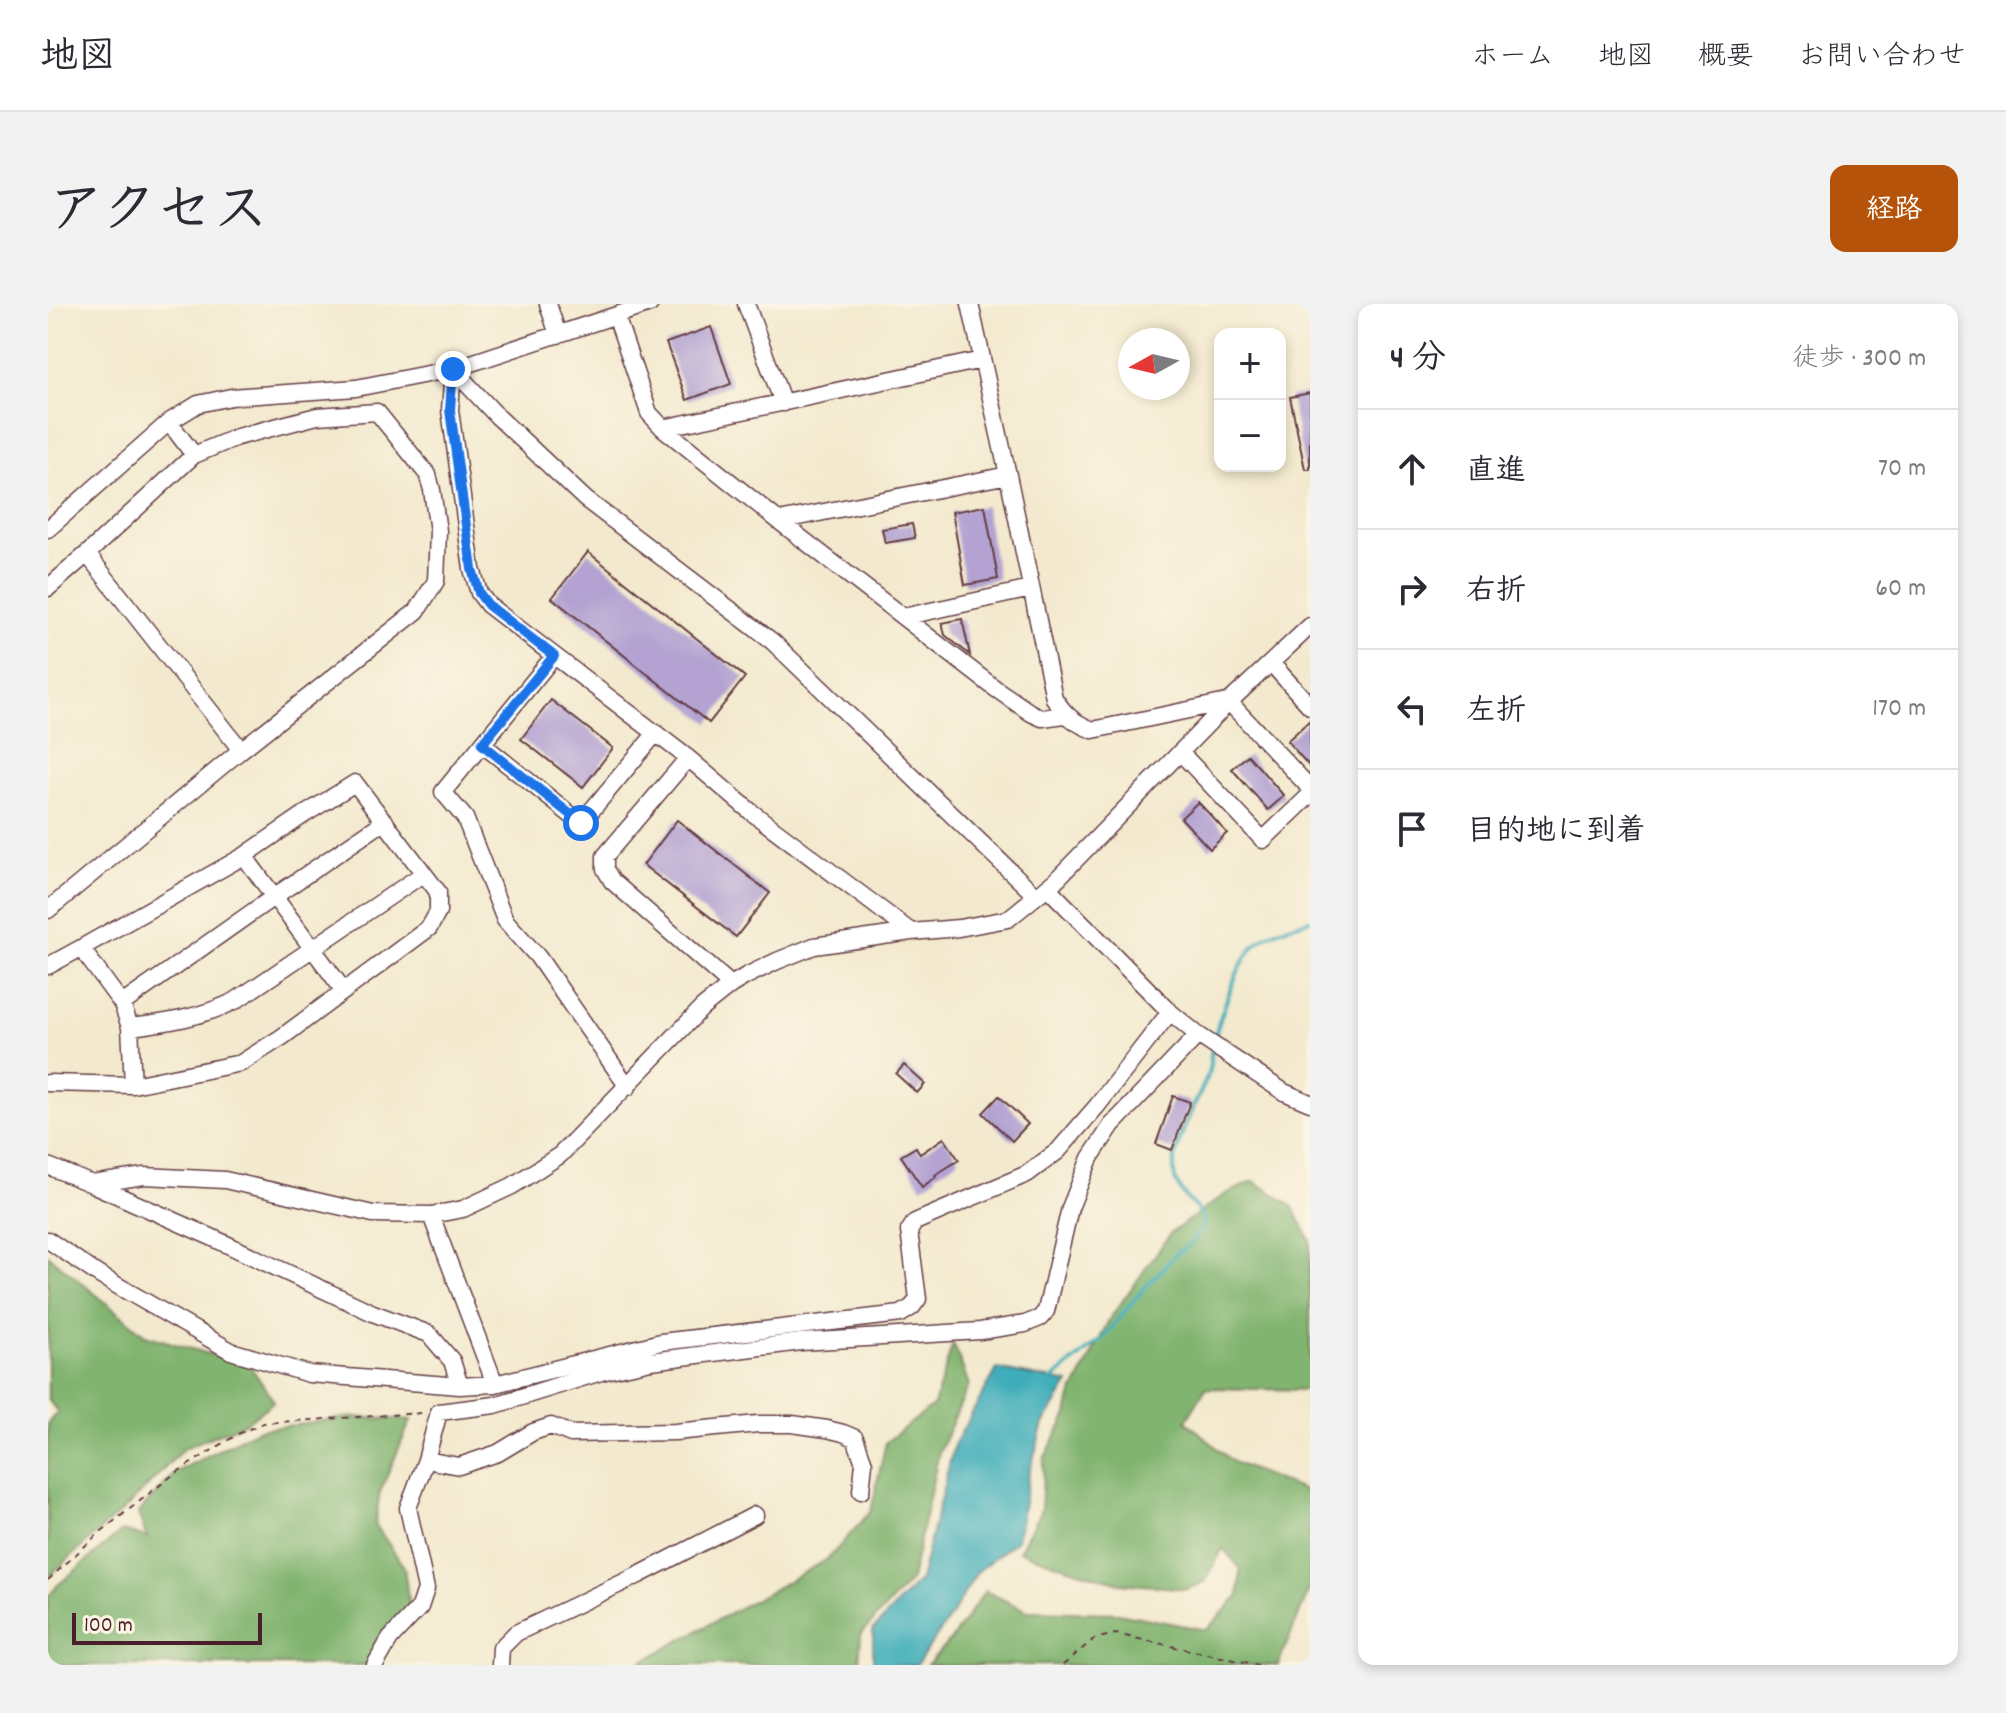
<!DOCTYPE html>
<html lang="ja">
<head>
<meta charset="utf-8">
<style>
  body { margin:0; font-family:Dekko,"Klee One",sans-serif; background:#f2f2f3; color:#2b2b33 }
  .controls { position:absolute; right:24px; top:24px; display:grid; overflow:hidden; border-radius:16px; box-shadow:0 4px 12px #0003 }
  .controls button { width:72px; height:72px; display:grid; place-items:center; padding:0; border:0; border-bottom:2px solid #e1e1e2; background:#fff; color:#2b2b33; font:40px sans-serif }
  .compass { position:absolute; left:1070px; top:24px; width:72px; height:72px; border-radius:50%; background:#fff; box-shadow:0 4px 12px #0003; rotate:262deg }
  .scale { position:absolute; left:24px; bottom:20px; width:190px; box-sizing:border-box; padding-left:8px; border:4px solid #4a1f2b; border-top:0; font-size:22px; line-height:28px; white-space:nowrap; color:#4a1f2b; -webkit-text-stroke:6px #fcf5e5; paint-order:stroke }
  .stop { position:absolute; width:24px; height:24px; margin:-18px; border:6px solid #1a73e8; border-radius:50%; background:#fff }
  .stop.end { background:#1a73e8; border-color:#fff; box-shadow:0 2px 8px #0008 }
  .list { margin:0; padding:0; list-style:none }
  h2 { display:flex; justify-content:space-between; align-items:center; height:104px; margin:0; padding:0 32px; font-size:34px }
  h2 small { font-size:26px; font-weight:400; color:#7c7c81 }
  .list li { display:grid; grid-template-columns:52px 1fr auto; gap:24px; align-items:center; box-sizing:border-box; height:120px; padding:0 32px; border-top:2px solid #e1e1e2 }
  .list b { display:block; font-size:30px; white-space:nowrap }
  .list em { font-size:26px; font-style:normal; color:#7c7c81 }
  .icon { flex:none; width:44px; height:44px; fill:none; stroke:currentColor; stroke-width:2; stroke-linecap:round; stroke-linejoin:round }
  .map { position:relative; flex:none; width:1262px; height:1361px; overflow:hidden; border-radius:16px }
  header { display:flex; align-items:center; gap:48px; box-sizing:border-box; height:112px; padding:0 40px; background:#fff; border-bottom:2px solid #e1e1e2 }
  header strong { font-size:38px }
  nav { display:flex; gap:44px; margin-inline-start:auto; font-size:28px }
  .intro { display:flex; align-items:center; justify-content:space-between; box-sizing:border-box; height:192px; padding:0 48px }
  h1 { margin:0; font-size:56px }
  .button { padding:20px 36px; border-radius:16px; background:#b45309; color:#fff; font-size:28px; font-weight:700 }
  main { display:flex; gap:48px; padding:0 48px }
  aside { flex:1; background:#fff; border-radius:16px; box-shadow:0 4px 12px #0003 }
  .map>svg:first-child { display:block }
</style>
</head>
<body>
<header>
<strong>地図</strong>
<nav><a>ホーム</a><a>地図</a><a>概要</a><a>お問い合わせ</a></nav>
</header>
<div class="intro"><h1>アクセス</h1><a class="button">経路</a></div>
<main>
<div class="map">
<svg width="1262" height="1361" viewBox="0 0 1262 1361">
  <rect width="100%" height="100%" fill="#fcf5e5"/>
  <filter id="ink" filterUnits="userSpaceOnUse"><feTurbulence type="fractalNoise" baseFrequency=".0125" numOctaves="2"/><feDisplacementMap in="SourceGraphic" scale="16" xChannelSelector="R" yChannelSelector="G"/><feConvolveMatrix kernelMatrix="1 2 1 2 8 2 1 2 1" color-interpolation-filters="sRGB"/></filter>
  <filter id="wash" filterUnits="userSpaceOnUse"><feTurbulence type="fractalNoise" baseFrequency=".006" numOctaves="4" result="noise"/><feDisplacementMap in="SourceGraphic" scale="32" xChannelSelector="R" yChannelSelector="G"/><feGaussianBlur stdDeviation="1.8" result="paint"/><feColorMatrix in="noise" values="0 0 0 0 0 0 0 0 0 0 0 0 0 0 0 0 0 1.4 0 .05"/><feComposite in="paint" operator="in"/></filter>
  <g filter="url(#wash)">
    <rect width="100%" height="100%" fill="#f3e9ce"/>
    <path fill="#81b46f" stroke="#666a4d" stroke-width="2" d="M 1206,877 L 1244,902 L 1262,936 L 1262,1086 L 1158,1084 L 1138,1117 L 1185,1158 L 1259,1188 L 1262,1193 L 1262,1284 L 1230,1361 L 879,1361 L 905,1333 L 937,1287 L 979,1307 L 1070,1309 L 1158,1326 L 1191,1292 L 1193,1265 L 1175,1244 L 1157,1278 L 1139,1285 L 1072,1279 L 1030,1267 L 971,1247 L 993,1206 L 996,1155 L 1019,1111 L 1023,1093 L 1061,1016 L 1123,929 L 1176,891 Z
      M 0,951 L 97,1031 L 202,1062 L 226,1097 L 199,1118 L 136,1144 L 83,1199 L 0,1273 L 0,1119 L 10,1108 L 0,1096 Z
      M 905,1039 L 921,1081 L 891,1148 L 863,1276 L 813,1330 L 811,1361 L 588,1361 L 780,1255 L 823,1207 L 838,1138 L 886,1101 Z
      M 304,1113 L 363,1116 L 332,1188 L 327,1220 L 356,1263 L 362,1308 L 323,1361 L 0,1361 L 0,1293 L 10,1281 L 74,1227 L 99,1234 L 90,1209 L 128,1168 L 209,1126 Z"/>
    <path fill="#3faeba" stroke="#446672" stroke-width="2" d="M 949,1065 L 1021,1079 L 995,1120 L 981,1170 L 969,1236 L 929,1268 L 903,1312 L 868,1361 L 825,1361 L 825,1326 L 872,1276 L 906,1141 Z"/>
    <g fill="none" stroke-linecap="round" stroke-linejoin="round">
      <path stroke="#3faeba" stroke-width="4" d="M 1165,737 C 1175,707 1189,653 1214,635 C 1228,625 1246,620 1262,616
        M 1000,1079 L 1057,1032 L 1085,997 L 1128,950 L 1140,942 L 1149,931 L 1155,922 L 1155,913 C 1147,901 1133,891 1128,878 C 1118,850 1147,802 1158,776 C 1162,767 1162,756 1164,745"/>
    </g>
    <g id="blocks">
      <path fill="#b3a2d2" d="M 663,23 L 683,80 L 639,96 L 618,39 Z
        M 1262,89 L 1262,165 L 1257,165 L 1242,93 Z
        M 937,202 L 950,275 L 917,281 L 904,208 Z
        M 864,220 L 867,234 L 837,239 L 834,225 Z
        M 540,248 L 697,373 L 661,419 L 504,294 Z
        M 914,315 L 922,351 L 897,331 L 894,319 Z
        M 503,396 L 565,444 L 535,483 L 473,435 Z
        M 1262,416 L 1262,463 L 1239,437 Z
        M 1200,451 L 1236,492 L 1220,506 L 1184,465 Z
        M 1150,498 L 1179,529 L 1162,545 L 1133,514 Z
        M 629,516 L 722,589 L 688,633 L 595,561 Z
        M 856,761 L 877,780 L 869,789 L 848,770 Z
        M 951,792 L 980,820 L 964,837 L 935,809 Z
        M 1125,792 L 1142,798 L 1124,846 L 1108,840 Z
        M 896,834 L 911,856 L 887,871 L 888,873 L 874,883 L 853,852 L 868,843 L 872,850 Z"/>
    </g>
  </g>
  <g filter="url(#ink)">
    <use href="#blocks" fill-opacity="0" stroke="#633d43" stroke-width="2"/>
    <g fill="none" stroke-linecap="round" stroke-linejoin="round">
      <defs>
        <path id="minor" d="M 500,0 L 510,31
          M 698,0 L 735,99
          M 922,0 L 960,171 L 1006,394 C 1017,411 1026,419 1045,426 L 1179,398
          M 568,12 L 601,109 L 615,124 L 731,217 L 948,385 L 983,409 L 994,414 L 1017,411
          M 405,65 L 449,112 L 537,195 L 725,338 L 988,592
          M 405,65 L 402,106 L 424,265 L 431,289 L 440,301 L 640,454
          M 121,118 L 146,151 L 39,250 L 193,446
          M 615,124 L 934,56
          M 731,217 L 960,171
          M 0,225 L 121,118 L 150,100 L 183,93 L 308,84 L 405,65 L 602,0
          M 0,284 L 39,250
          M 855,313 L 983,285
          M 506,352 L 395,488 L 417,514 L 457,616 L 490,653 L 580,783
          M 1223,359 L 1262,402
          M 1181,398 L 1262,484
          M 434,440 L 533,519 L 608,429
          M 1132,448 L 1215,536 L 1262,491
          M 196,552 L 296,687
          M 999,583 L 1122,708 L 1150,731 L 1236,788 L 1262,799
          M 0,606 L 193,446 L 369,307 L 388,277 L 390,227 L 384,186 L 380,171 L 329,108 L 269,112 L 189,133 L 146,151
          M 0,662 L 33,644
          M 683,681 L 564,577 L 557,565 L 557,552 L 640,454 L 702,507 L 863,628
          M 74,700 L 227,592 L 337,517
          M 82,723 C 118,719 154,713 187,697 L 375,570
          M 0,779 L 85,781 L 193,759 L 234,733 L 381,624 L 390,608 L 390,588 L 307,479 L 254,512 L 196,552 L 33,644 L 74,700 L 82,723 L 85,781
          M 0,862 L 44,880 L 163,933 L 325,1009 L 381,1030 L 404,1057 L 412,1082
          M 44,880 L 96,872 L 177,876 L 325,910 L 383,911 L 415,905 L 464,882 L 512,851 L 654,704 L 683,681 L 698,672 L 729,657 L 766,642 L 863,628 L 911,624 L 960,615 L 1008,576 L 1181,398 L 1262,322
          M 383,911 L 447,1080
          M 0,936 L 51,971 L 183,1047 L 261,1070 L 412,1082 L 447,1080 L 613,1038 L 853,1010 L 864,1003 L 870,995 L 861,927 L 867,918 L 979,870 L 1010,847 L 1049,802 L 1122,708
          M 378,1156 L 411,1162 L 450,1149 L 485,1128 L 503,1122 L 523,1130 L 627,1128 L 710,1120 L 744,1120 L 779,1125 L 795,1129 L 807,1134 L 816,1159 L 813,1187
          M 327,1361 L 342,1335 L 372,1303 L 378,1285 L 360,1204 L 378,1156 L 391,1108 L 447,1101 L 553,1068 L 603,1057 L 753,1038 L 932,1027 L 977,1020 L 992,1014 L 998,1007 L 1022,904 L 1042,854 L 1064,821 L 1150,731
          M 452,1361 L 453,1344 L 468,1329 L 591,1271 L 707,1211"/>
      </defs>
      <use href="#minor" stroke="#633d43" stroke-width="19"/>
      <path stroke="#633d43" stroke-width="2" stroke-dasharray="6 6" stroke-linecap="butt" d="M 0,1276 L 50,1230 L 126,1170 L 190,1130 L 215,1119 L 374,1109
        M 1015,1361 L 1046,1335 L 1068,1330 L 1210,1361"/>
      <use href="#minor" stroke="#fff" stroke-width="16"/>
    </g>
  </g>
  <g fill="none" stroke-linecap="round" stroke-linejoin="round" filter="url(#ink)">
    <path stroke="#1a73e8" stroke-width="10" d="M 405,65 L 402,106 L 424,265 L 431,289 L 440,301 L 506,352 L 434,440 L 533,519"/>
  </g>
</svg>
<div class="controls">
<button>+</button>
<button>−</button>
</div>
<svg class="compass" viewBox="-18 -18 36 36"><path d="M0-13l5 13h-10z" fill="#e53935"/><path d="M0 13l5-13h-10z" fill="#7c7c81"/></svg>
<div class="scale">100 m</div>
<div class="stop" style="left:533px;top:519px"></div>
<div class="stop end" style="left:405px;top:65px"></div>
</div>
<aside>
<h2>4 分<small>徒歩 · 300 m</small></h2>
<ul class="list">
<li><svg class="icon" aria-label="ahead" viewBox="0 0 24 24"><path d="M12 20V5M6 11l6-6 6 6"/></svg><div><b>直進</b></div><em>70 m</em></li>
<li><svg class="icon" aria-label="right" viewBox="0 0 24 24"><path d="M7 20v-9h11M14 6l5 5-5 5"/></svg><div><b>右折</b></div><em>60 m</em></li>
<li><svg class="icon" aria-label="left" viewBox="0 0 24 24"><path d="M17 20v-9H6M10 6l-5 5 5 5"/></svg><div><b>左折</b></div><em>170 m</em></li>
<li><svg class="icon" aria-label="arrive" viewBox="0 0 24 24"><path d="M6 21V4h12l-3 4 3 4H6"/></svg><div><b>目的地に到着</b></div></li>
</ul>
</aside>
</main>
</body>
</html>
